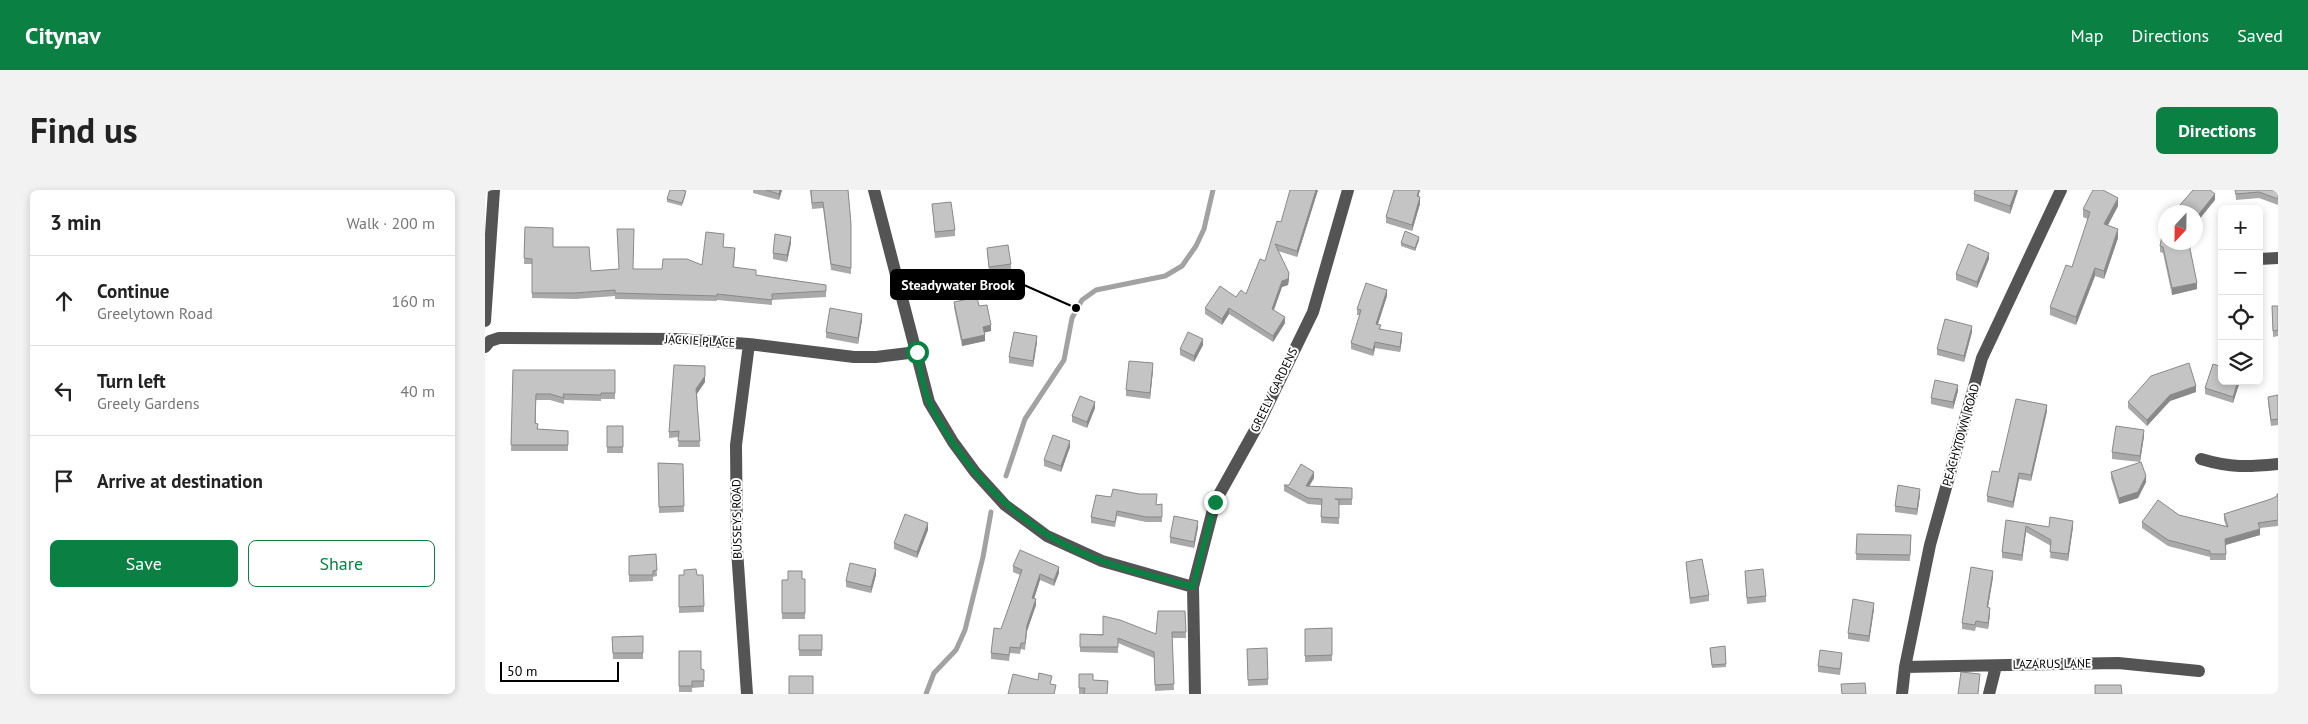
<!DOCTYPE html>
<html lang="en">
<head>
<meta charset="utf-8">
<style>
  body { margin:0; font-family:"PT Sans",sans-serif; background:#f2f2f2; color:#222 }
  .controls { position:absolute; right:15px; top:15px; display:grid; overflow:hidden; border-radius:8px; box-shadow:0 2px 8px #0003 }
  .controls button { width:45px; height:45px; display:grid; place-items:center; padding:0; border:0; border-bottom:1px solid #e0e0e0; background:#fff; color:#222; font:25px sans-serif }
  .compass { position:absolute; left:1673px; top:15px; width:45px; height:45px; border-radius:50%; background:#fff; box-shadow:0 2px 8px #0003; rotate:202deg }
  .scale { position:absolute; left:15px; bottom:12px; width:119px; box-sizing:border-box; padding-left:5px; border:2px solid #000; border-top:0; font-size:14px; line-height:18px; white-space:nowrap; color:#000; -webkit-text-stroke:4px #fff; paint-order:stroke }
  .stop { position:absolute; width:15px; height:15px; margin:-11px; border:4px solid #0b8043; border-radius:50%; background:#fff }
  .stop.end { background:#0b8043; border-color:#fff; box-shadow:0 1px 5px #0008 }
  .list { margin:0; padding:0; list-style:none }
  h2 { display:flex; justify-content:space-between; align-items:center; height:65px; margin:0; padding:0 20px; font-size:21px }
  h2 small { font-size:16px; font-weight:400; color:#767676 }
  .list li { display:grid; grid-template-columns:32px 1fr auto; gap:15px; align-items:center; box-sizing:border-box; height:90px; padding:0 20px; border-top:1px solid #e0e0e0 }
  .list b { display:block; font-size:19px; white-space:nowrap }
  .list p { margin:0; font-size:16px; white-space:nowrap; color:#767676 }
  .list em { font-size:16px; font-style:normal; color:#767676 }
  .actions { display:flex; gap:10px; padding:15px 20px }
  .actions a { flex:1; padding:11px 0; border:1px solid #0b8043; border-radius:8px; text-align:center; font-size:18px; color:#0b8043 }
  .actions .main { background:#0b8043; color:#fff }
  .icon { flex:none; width:28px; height:28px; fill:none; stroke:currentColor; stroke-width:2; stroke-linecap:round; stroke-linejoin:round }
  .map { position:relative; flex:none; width:1793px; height:504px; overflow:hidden; border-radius:8px }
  header { display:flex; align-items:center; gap:30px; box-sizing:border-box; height:70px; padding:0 25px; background:#0b8043; color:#fff }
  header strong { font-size:24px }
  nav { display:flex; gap:28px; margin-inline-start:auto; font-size:18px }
  .intro { display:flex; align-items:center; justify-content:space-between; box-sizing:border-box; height:120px; padding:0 30px }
  h1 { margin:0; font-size:35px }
  .button { padding:12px 22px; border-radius:8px; background:#0b8043; color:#fff; font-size:18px; font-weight:700 }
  main { display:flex; gap:30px; padding:0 30px }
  aside { flex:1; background:#fff; border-radius:8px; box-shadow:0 2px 8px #0003 }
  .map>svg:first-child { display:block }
</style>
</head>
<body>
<header>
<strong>Citynav</strong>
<nav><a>Map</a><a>Directions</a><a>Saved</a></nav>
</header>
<div class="intro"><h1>Find us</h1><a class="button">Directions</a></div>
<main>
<aside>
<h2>3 min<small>Walk · 200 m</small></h2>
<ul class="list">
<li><svg class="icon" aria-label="ahead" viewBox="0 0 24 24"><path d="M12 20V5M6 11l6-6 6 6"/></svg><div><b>Continue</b><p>Greelytown Road</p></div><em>160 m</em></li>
<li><svg class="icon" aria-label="left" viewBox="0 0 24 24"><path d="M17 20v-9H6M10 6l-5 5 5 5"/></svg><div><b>Turn left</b><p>Greely Gardens</p></div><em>40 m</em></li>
<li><svg class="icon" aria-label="arrive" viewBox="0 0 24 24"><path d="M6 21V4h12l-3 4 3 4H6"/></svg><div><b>Arrive at destination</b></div></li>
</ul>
<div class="actions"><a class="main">Save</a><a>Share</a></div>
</aside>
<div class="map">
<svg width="1793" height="504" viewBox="0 0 1793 504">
  <rect width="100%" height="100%" fill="#fff"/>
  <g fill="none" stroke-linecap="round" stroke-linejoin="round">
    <path stroke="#a2a2a2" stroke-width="5" d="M 521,286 L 540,229 L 579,170 L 587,128 L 597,110 L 611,100 L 680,86 L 697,76 L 711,56 L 719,39 L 728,0
      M 441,504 L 449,483 L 471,460 L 480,440 L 498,367 L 506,322"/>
    <path stroke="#545454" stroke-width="12" d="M 389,0 L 444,212 L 468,252 L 490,282 L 520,315 L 562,346 L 617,371 L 708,397 L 710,504
      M 1774,69 L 1793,68
      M 0,131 L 9,0
      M 0,157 L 5,151 L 14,148 L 193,149 L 264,154 L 369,167 L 391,167 L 432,162
      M 1716,269 C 1746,278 1763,277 1793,274
      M 708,397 L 730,312 L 774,233 L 828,122 L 863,0
      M 1420,477 L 1633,473 L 1714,481
      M 262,504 L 252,360 L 251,255 L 264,154
      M 1417,504 L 1420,477 L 1445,355 L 1497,168 L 1576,0
      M 1504,504 L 1511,476"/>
  </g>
  <path fill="#a9a9a9" d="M 268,0 L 297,0 L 294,10 L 268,3 Z
    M 325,0 L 363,0 L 366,34 L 366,84 L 346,80 L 338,18 L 327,19 Z
    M 833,0 L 812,67 L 793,61 L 804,89 L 803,95 L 797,97 L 789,120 L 800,133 L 788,152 L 744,124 L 737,135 L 720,124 L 720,118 L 761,104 L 780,71 L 796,32 Z
    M 909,0 L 935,0 L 933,7 L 935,14 L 927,41 L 901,33 L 901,27 Z
    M 1533,0 L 1525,24 L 1489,11 L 1489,4 Z
    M 1750,0 L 1793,0 L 1793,15 L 1774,8 L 1751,10 Z
    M 201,4 L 197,16 L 182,12 L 182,9 Z
    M 447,14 L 470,40 L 470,46 L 450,48 Z
    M 1633,16 L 1622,36 L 1633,48 L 1619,89 L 1610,86 L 1591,135 L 1565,125 L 1565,117 L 1587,77 L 1603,29 L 1598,27 L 1598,19 Z
    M 40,37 L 68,57 L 106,81 L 177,79 L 217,75 L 239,50 L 238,57 L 250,64 L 249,77 L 271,85 L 341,95 L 341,107 L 287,110 L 287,115 L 232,110 L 232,111 L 130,109 L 130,106 L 90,109 L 47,108 L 47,74 L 39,74 Z
    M 934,50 L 930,61 L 916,56 L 916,53 Z
    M 306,53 L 302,72 L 288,69 L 288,63 Z
    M 1675,56 L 1706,62 L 1712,99 L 1687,105 L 1678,63 L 1675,62 Z
    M 502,58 L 526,74 L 526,80 L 504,83 Z
    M 1504,69 L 1492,98 L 1471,90 L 1471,84 Z
    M 902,106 L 893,134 L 896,140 L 917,149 L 915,162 L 890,158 L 888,166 L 866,159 L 866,153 L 875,125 L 872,125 L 872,119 Z
    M 469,112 L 494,116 L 506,141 L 499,142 L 500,151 L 477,156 L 469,118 Z
    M 1787,116 L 1793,116 L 1793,146 L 1788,147 Z
    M 377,130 L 373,154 L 341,148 L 341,142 Z
    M 1487,142 L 1479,172 L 1452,165 L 1452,159 Z
    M 552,152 L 548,177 L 524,173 L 524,167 Z
    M 718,155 L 709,172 L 695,165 L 695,159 Z
    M 220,176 L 220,192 L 212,204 L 215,257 L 193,257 L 194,247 L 184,248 L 184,242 Z
    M 28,180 L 130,180 L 130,209 L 116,209 L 116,211 L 79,210 L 79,214 L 65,210 L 51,210 L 51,233 L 53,239 L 83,241 L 83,261 L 26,261 Z
    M 668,180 L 665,209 L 641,206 L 641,200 Z
    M 1737,191 L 1755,191 L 1748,213 L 1720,204 L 1720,198 Z
    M 1473,201 L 1468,219 L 1446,214 L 1446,208 Z
    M 1711,202 L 1685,211 L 1662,236 L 1643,218 L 1643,212 Z
    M 1793,205 L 1793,235 L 1786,236 L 1783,213 L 1783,207 Z
    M 610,218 L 602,238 L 587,232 L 587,226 Z
    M 1562,221 L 1546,291 L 1534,289 L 1528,318 L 1502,312 L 1502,306 L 1514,282 Z
    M 122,236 L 138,236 L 138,263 L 122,263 Z
    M 1659,246 L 1655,272 L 1627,269 L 1627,262 Z
    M 585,257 L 576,282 L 559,276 L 559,270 Z
    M 173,273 L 198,274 L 199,322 L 174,323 Z
    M 1626,282 L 1661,292 L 1653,308 L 1634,314 L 1626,288 Z
    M 829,288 L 824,296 L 867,298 L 867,315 L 854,315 L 854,334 L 836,333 L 836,315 L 823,314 L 799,301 L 799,295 L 804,295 Z
    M 1793,304 L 1793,336 L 1775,338 L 1775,345 L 1741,355 L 1741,370 L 1725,370 L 1725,367 L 1683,356 L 1657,338 L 1657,332 L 1694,325 L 1741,336 L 1739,330 L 1739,324 L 1786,309 L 1792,307 Z
    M 611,305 L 671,315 L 677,314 L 677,332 L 661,332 L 632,326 L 630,337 L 606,333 L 606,327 Z
    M 1435,305 L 1432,325 L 1410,322 L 1410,316 Z
    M 1521,330 L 1564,337 L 1588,337 L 1583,371 L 1565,368 L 1566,356 L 1541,342 L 1537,371 L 1517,368 L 1517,362 Z
    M 713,337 L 709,358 L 685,353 L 685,347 Z
    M 443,340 L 432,368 L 409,359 L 409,353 Z
    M 1372,344 L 1426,345 L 1425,371 L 1371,370 Z
    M 171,364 L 172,386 L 168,387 L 168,391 L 144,392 L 144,366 Z
    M 1201,372 L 1224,405 L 1224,411 L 1205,414 Z
    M 528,376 L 574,383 L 569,396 L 555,390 L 549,409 L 551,415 L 542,441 L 540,460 L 536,459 L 535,464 L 525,463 L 524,471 L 506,469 L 506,463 L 516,439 L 535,385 L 528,382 Z
    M 1260,381 L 1281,406 L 1281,412 L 1262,414 Z
    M 194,385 L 218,385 L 219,422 L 194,423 Z
    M 391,385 L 386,403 L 361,397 L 361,391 Z
    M 1508,387 L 1503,417 L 1505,424 L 1503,439 L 1491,437 L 1490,441 L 1477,439 L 1477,433 Z
    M 320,389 L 320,429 L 297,429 L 297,390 Z
    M 1389,419 L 1384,452 L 1363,449 L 1363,443 Z
    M 700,421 L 701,448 L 687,448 L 689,500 L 670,501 L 669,468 L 633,453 L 633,463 L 595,462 L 595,444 L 671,444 Z
    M 847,438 L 847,471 L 820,472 L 820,439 Z
    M 314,445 L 337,445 L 337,466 L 314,466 Z
    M 158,446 L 158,469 L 128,469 L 127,447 Z
    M 1240,456 L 1241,477 L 1227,478 L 1225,461 Z
    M 762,459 L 783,489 L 783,495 L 763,496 Z
    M 194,461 L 219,480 L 219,497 L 207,498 L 207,502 L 194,502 Z
    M 1357,469 L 1355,485 L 1333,482 L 1333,476 Z
    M 594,484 L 608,490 L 623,491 L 622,504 L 594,504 Z"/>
  <path fill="#898989" d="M 295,0 L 297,0 L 294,10 L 294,4 Z
    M 831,0 L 833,0 L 812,67 L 812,61 Z
    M 934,0 L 935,0 L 932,12 L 932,6 Z
    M 1531,0 L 1533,0 L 1525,24 L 1525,16 Z
    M 1730,4 L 1730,10 L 1713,31 L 1710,41 L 1710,34 L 1713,25 Z
    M 935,7 L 935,14 L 927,41 L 927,35 Z
    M 1633,8 L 1633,16 L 1619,43 L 1619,34 Z
    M 1633,39 L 1633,48 L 1619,89 L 1619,81 Z
    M 306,47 L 306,53 L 302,72 L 302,65 Z
    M 934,47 L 934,50 L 930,61 L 930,58 Z
    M 1504,63 L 1504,69 L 1492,98 L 1492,92 Z
    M 1610,78 L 1610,86 L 1591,135 L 1591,127 Z
    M 804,83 L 804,89 L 803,95 L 797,97 L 787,125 L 787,119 L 797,91 Z
    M 1712,93 L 1712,99 L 1687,105 L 1687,98 Z
    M 902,100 L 902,106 L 891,140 L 891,134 Z
    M 744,118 L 744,124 L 737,135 L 737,129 Z
    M 377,124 L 377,130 L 373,154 L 373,148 Z
    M 800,127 L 800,133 L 788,152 L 788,146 Z
    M 506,135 L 506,141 L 498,143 L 498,137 Z
    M 1487,136 L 1487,142 L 1479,172 L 1479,166 Z
    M 917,143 L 917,149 L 915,162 L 915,157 Z
    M 500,145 L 500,151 L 477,156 L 477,150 Z
    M 552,146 L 552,152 L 548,177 L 548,171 Z
    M 718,149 L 718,155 L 709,172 L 709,166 Z
    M 890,152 L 890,158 L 888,166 L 888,160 Z
    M 668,173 L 668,180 L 665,209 L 665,203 Z
    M 220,186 L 220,192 L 211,205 L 211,199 Z
    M 1753,191 L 1755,191 L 1748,213 L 1748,207 Z
    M 1473,195 L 1473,201 L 1468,219 L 1468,212 Z
    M 1711,196 L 1711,202 L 1685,211 L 1662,236 L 1662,230 L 1685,205 Z
    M 610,212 L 610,218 L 602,238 L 602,232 Z
    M 1562,215 L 1562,221 L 1546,291 L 1546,285 Z
    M 1659,240 L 1659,246 L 1655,272 L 1655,266 Z
    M 585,251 L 585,257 L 576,282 L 576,276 Z
    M 829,282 L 829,288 L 821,302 L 821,296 Z
    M 1534,283 L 1534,289 L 1528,318 L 1528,312 Z
    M 1661,286 L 1661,292 L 1653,308 L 1634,314 L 1634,308 Z
    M 1435,299 L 1435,305 L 1432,325 L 1432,319 Z
    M 713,331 L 713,337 L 709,358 L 709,352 Z
    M 1588,331 L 1588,337 L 1583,371 L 1583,364 Z
    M 443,333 L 443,340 L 432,368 L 432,362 Z
    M 1541,336 L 1541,342 L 1537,371 L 1537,365 Z
    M 1775,339 L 1775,345 L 1740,355 L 1740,349 Z
    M 574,377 L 574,383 L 569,396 L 569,390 Z
    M 391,379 L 391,385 L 386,403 L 386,397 Z
    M 1508,381 L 1508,387 L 1502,423 L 1502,417 Z
    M 555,384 L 555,390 L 547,415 L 547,408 Z
    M 551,409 L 551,415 L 542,441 L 540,460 L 542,435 Z
    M 1389,413 L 1389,419 L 1384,452 L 1384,446 Z
    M 1505,418 L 1505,424 L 1503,439 L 1503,433 Z"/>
  <path fill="#c4c4c4" stroke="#898989" d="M 185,0 L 196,0 L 201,1 L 197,13 L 182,9 Z
    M 281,0 L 295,0 L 294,4 Z
    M 326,0 L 363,0 L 366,34 L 366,78 L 346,74 L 338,12 L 327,13 Z
    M 805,0 L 831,0 L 812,61 L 790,54 L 804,83 L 803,89 L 797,91 L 787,119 L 800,127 L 788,146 L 744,118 L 737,129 L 720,118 L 735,96 L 751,107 L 756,100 L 761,104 L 775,69 L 780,71 L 792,31 L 796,32 Z
    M 909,0 L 934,0 L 932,6 L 935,7 L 927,35 L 901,27 Z
    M 1490,0 L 1531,0 L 1525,16 L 1489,4 Z
    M 1608,0 L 1618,0 L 1633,8 L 1619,34 L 1633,39 L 1619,81 L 1610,78 L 1591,127 L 1565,117 L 1581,75 L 1587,77 L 1605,22 L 1598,19 Z
    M 1708,0 L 1725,0 L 1730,4 L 1713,25 L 1710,34 L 1710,22 L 1689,22 Z
    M 1750,0 L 1793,0 L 1793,9 L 1774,2 L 1751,4 Z
    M 466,12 L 470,40 L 450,42 L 447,14 Z
    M 1680,29 L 1680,52 L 1707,52 L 1705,59 L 1712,93 L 1687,98 L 1678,57 L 1675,56 Z
    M 40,37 L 68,38 L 68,57 L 104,57 L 106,81 L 134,79 L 132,39 L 149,39 L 148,79 L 177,79 L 178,69 L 202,69 L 217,75 L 221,42 L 239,44 L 238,57 L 250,58 L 248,77 L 271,80 L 271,85 L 341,95 L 341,101 L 287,104 L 287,110 L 232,104 L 232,106 L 130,103 L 130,100 L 90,103 L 47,103 L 47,69 L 39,68 Z
    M 920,41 L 934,47 L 930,58 L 916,53 Z
    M 290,44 L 306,47 L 302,65 L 288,63 Z
    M 1483,54 L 1504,63 L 1492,92 L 1471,84 Z
    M 523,55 L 526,74 L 504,77 L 502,58 Z
    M 881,93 L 902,100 L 891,134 L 896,135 L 894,139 L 917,143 L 915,157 L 890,152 L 888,160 L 866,153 L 876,120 L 872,119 Z
    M 492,107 L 494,116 L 502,115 L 506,135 L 498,137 L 500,145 L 477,150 L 469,112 Z
    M 1787,116 L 1793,116 L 1793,140 L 1788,141 Z
    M 345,118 L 377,124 L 373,148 L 341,142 Z
    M 1460,129 L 1487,136 L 1479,166 L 1452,159 Z
    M 529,142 L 552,146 L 548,171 L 524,167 Z
    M 703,142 L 718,149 L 709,166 L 695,159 Z
    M 644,171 L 668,173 L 665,203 L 641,200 Z
    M 1704,173 L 1711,196 L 1685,205 L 1662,230 L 1643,212 L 1666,186 Z
    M 1728,174 L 1737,177 L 1737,191 L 1753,191 L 1748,207 L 1720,198 Z
    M 189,175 L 220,176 L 220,186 L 211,199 L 215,251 L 193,251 L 194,241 L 184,242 Z
    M 28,180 L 130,180 L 130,203 L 116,203 L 116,205 L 78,204 L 79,208 L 65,204 L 51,204 L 50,233 L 53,234 L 52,239 L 83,241 L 83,255 L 26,255 Z
    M 1450,190 L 1473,195 L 1468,212 L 1446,208 Z
    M 1793,205 L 1793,229 L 1786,230 L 1783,207 Z
    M 595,206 L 610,212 L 602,232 L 587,226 Z
    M 1531,209 L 1562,215 L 1546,285 L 1534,283 L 1528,312 L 1502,306 L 1507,281 L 1514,282 Z
    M 122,236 L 138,236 L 138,257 L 122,257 Z
    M 1631,236 L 1659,240 L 1655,266 L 1627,262 Z
    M 568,245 L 585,251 L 576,276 L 559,270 Z
    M 1656,272 L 1661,286 L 1653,302 L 1634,308 L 1626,282 Z
    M 173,273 L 198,274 L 199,316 L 174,317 Z
    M 816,274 L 829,282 L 821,296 L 867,298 L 867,309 L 850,309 L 854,310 L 854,328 L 836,327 L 837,309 L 823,308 L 799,295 L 804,295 Z
    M 1413,295 L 1435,299 L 1432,319 L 1410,316 Z
    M 628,299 L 654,304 L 672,304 L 671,315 L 677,314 L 677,327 L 661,327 L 632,321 L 630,332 L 606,327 L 611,305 L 626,307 Z
    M 1792,304 L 1793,304 L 1793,330 L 1773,333 L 1775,339 L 1740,349 L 1741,364 L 1725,364 L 1725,361 L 1683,350 L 1657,332 L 1673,310 L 1694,325 L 1743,337 L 1739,324 L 1786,309 L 1792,306 Z
    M 420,324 L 443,333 L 432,362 L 409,353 Z
    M 689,326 L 713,331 L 709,352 L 685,347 Z
    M 1565,327 L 1588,331 L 1583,364 L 1565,362 L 1566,350 L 1541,336 L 1537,365 L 1517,362 L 1521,330 L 1564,337 Z
    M 1372,344 L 1426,345 L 1425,365 L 1371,364 Z
    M 535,360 L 574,377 L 569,390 L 555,384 L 547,408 L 551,409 L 542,435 L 540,453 L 536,453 L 535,458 L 525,457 L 524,465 L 506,463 L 509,438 L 516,439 L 537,380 L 528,376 Z
    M 171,364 L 172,380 L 168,381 L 168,385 L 144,385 L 144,366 Z
    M 1217,369 L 1224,405 L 1205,408 L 1201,372 Z
    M 365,373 L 391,379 L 386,397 L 361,391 Z
    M 1486,377 L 1508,381 L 1502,417 L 1505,418 L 1503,433 L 1491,431 L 1490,435 L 1477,433 Z
    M 211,379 L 212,385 L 218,385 L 219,416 L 194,417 L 194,385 L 199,385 L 199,380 Z
    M 1278,379 L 1281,406 L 1262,408 L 1260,381 Z
    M 303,381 L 317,381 L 317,389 L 320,389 L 320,423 L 297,423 L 297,390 L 303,390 Z
    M 1368,409 L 1389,413 L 1384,446 L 1363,443 Z
    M 673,421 L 700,421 L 701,442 L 687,442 L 689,494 L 670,495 L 669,462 L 633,448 L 633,457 L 595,457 L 595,444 L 618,445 L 618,426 L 635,430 L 671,444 Z
    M 847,438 L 847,465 L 820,466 L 820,439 Z
    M 314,445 L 337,445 L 337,460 L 314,460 Z
    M 158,446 L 158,463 L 128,463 L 127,447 Z
    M 1240,456 L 1241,474 L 1227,475 L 1225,458 Z
    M 782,458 L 783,489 L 763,490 L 762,459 Z
    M 1335,460 L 1357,463 L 1355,479 L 1333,476 Z
    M 194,461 L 216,461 L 216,479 L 219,480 L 219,491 L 207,491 L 207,496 L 194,496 Z
    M 1476,482 L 1495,484 L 1493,504 L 1473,504 Z
    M 554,483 L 567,486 L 565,494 L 571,495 L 569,504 L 523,504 L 528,484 L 553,490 Z
    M 594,484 L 608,484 L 608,490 L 623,491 L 622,504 L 599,504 L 600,498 L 594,498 Z
    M 304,486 L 328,486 L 328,504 L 304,504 Z
    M 1380,493 L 1381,504 L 1357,504 L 1356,494 Z
    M 1610,495 L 1636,495 L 1637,504 L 1610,504 Z"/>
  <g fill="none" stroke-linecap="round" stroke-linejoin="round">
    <path stroke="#0b8043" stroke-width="6" d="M 432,162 C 436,178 437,199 445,214 C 481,285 541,344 617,371 C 646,382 678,388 708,397 L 730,312"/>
  </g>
  <g text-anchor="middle" stroke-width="4" stroke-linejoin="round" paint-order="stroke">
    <g font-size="12" fill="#000" stroke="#fff">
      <text transform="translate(215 151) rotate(3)" y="4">JACKIE PLACE</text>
      <text transform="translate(789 200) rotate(-64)" y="4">GREELY GARDENS</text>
      <text transform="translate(1476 245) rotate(-74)" y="4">PEACHYTOWN ROAD</text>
      <text transform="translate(252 329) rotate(-91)" y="4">BUSSEYS ROAD</text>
      <text transform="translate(1567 474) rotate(-1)" y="4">LAZARUS LANE</text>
    </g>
  </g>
  <path fill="none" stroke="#000" stroke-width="2" d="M591 118L539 95"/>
  <circle fill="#000" stroke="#fff" stroke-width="2" cx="591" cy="118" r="5"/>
  <rect fill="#000" stroke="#000" stroke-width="2" x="406" y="80" width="133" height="29" rx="5"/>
  <g font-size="14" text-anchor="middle" font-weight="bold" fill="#fff">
    <text x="473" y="100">Steadywater Brook</text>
  </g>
</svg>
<div class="controls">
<button>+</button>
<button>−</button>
<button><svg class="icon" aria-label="locate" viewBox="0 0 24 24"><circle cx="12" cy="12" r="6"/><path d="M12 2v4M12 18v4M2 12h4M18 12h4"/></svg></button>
<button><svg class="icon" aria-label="layers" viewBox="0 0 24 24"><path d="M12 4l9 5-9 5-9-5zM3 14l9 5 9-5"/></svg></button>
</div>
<svg class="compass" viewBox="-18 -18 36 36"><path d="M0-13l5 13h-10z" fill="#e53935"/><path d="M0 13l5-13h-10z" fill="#767676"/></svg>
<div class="scale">50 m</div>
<div class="stop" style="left:432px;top:162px"></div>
<div class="stop end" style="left:730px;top:312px"></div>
</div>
</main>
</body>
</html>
